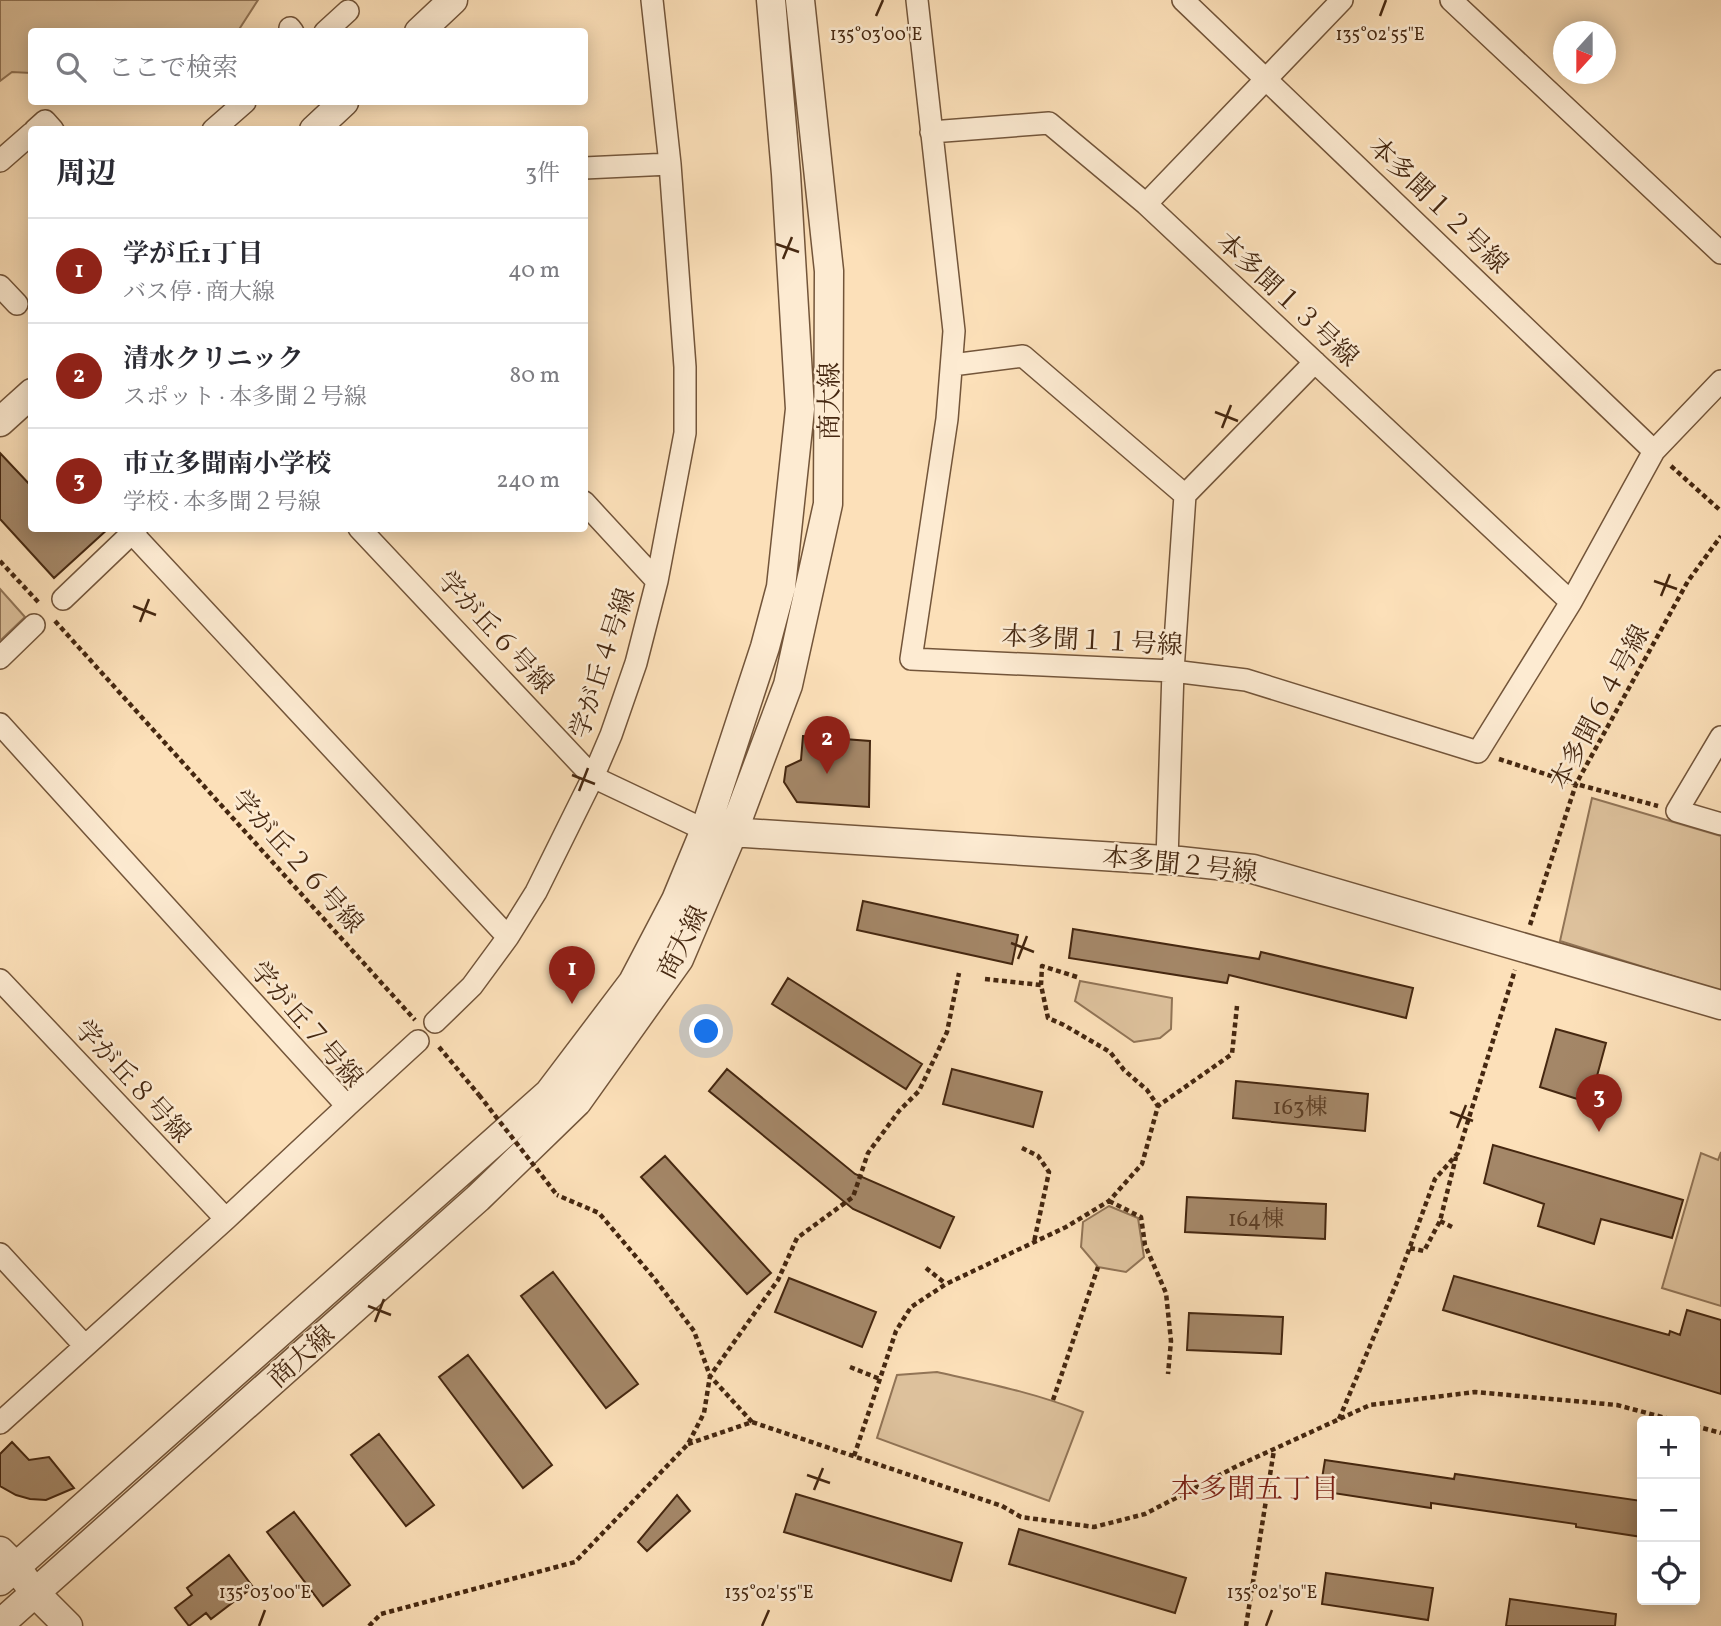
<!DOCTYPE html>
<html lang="ja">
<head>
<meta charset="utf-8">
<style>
  body { margin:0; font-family:Vollkorn,"Noto Serif JP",serif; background:#f2f2f3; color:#2b2b33 }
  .controls { position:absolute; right:21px; bottom:21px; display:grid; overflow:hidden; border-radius:7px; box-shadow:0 4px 18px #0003 }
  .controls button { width:63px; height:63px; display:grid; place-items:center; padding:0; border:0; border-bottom:2px solid #e1e1e2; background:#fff; color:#2b2b33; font:35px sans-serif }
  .compass { position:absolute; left:1553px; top:21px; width:63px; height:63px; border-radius:50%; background:#fff; box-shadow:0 4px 18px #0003; rotate:201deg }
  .you { position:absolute; left:707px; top:1032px; width:24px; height:24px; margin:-18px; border:5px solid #fff; border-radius:50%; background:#1a73e8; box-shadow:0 0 0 10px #1a73e833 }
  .badge { display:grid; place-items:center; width:46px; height:46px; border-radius:50%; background:#8f2418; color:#fff; font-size:23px; font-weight:700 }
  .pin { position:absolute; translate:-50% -58px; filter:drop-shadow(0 2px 4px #0008) }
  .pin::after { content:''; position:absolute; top:37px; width:24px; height:21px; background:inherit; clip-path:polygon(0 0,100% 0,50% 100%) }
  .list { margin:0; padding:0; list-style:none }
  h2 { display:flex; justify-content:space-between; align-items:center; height:91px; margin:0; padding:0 28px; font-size:30px }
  h2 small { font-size:23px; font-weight:400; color:#7c7c81 }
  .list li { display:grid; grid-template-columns:46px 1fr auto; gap:21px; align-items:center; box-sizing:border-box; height:105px; padding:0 28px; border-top:2px solid #e1e1e2 }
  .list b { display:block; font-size:26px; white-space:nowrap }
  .list p { margin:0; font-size:23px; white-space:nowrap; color:#7c7c81 }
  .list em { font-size:23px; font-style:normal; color:#7c7c81 }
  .icon { flex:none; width:38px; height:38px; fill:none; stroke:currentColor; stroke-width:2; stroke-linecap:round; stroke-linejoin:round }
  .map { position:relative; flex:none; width:1721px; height:1626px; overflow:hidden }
  .search { position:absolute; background:#fff; box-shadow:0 4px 18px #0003; left:28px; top:28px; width:560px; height:77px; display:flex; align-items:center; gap:18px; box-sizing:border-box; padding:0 24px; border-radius:7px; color:#7c7c81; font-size:26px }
  .panel { position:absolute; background:#fff; box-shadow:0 4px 18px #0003; left:28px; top:126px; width:560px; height:406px; border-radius:7px }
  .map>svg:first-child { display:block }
</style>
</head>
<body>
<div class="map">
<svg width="1721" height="1626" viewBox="0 0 1721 1626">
  <rect width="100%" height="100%" fill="#fce0b9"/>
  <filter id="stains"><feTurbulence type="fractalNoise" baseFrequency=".00286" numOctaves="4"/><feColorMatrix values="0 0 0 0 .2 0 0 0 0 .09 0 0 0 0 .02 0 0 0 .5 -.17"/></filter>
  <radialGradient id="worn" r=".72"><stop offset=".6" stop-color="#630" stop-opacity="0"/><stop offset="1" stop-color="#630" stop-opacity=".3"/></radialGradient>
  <path fill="#ddc19c" stroke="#917456" stroke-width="2" d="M 0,0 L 258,0 L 238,31 L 32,32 L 31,73 L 12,72 L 0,81 Z
    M 0,589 L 25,617 L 0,641 Z
    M 1592,798 L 1721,836 L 1721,991 L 1560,941 Z
    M 1080,981 L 1172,998 L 1171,1029 L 1160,1038 L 1134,1042 L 1075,1001 Z
    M 1721,1152 L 1721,1306 L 1662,1288 L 1701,1153 L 1718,1160 Z
    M 1109,1206 L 1138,1218 L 1144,1257 L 1126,1272 L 1098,1267 L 1081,1247 L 1083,1222 Z
    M 937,1372 C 986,1383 1036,1393 1083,1412 L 1049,1501 L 877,1438 L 897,1375 Z"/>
  <path fill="#a48768" stroke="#452710" stroke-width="2" d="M 0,453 L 32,487 L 32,528 L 109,528 L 54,578 L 0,519 Z
    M 803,736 L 870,741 L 869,807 L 797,802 L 784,782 L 786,767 L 801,760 Z
    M 863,901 L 1018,935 L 1012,964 L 857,930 Z
    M 1073,929 L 1259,959 L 1261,952 L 1413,988 L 1406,1018 L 1229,975 L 1227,983 L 1069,958 Z
    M 788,978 L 922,1064 L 906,1089 L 772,1004 Z
    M 1556,1029 L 1606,1043 L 1597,1076 L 1606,1080 L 1599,1106 L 1540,1087 Z
    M 727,1069 L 855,1174 L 954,1217 L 940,1248 L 853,1209 L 709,1091 Z
    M 952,1069 L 1042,1092 L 1033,1127 L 943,1104 Z
    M 1236,1081 L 1368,1094 L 1365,1131 L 1233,1118 Z
    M 1493,1145 L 1683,1200 L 1672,1238 L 1601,1219 L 1594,1244 L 1538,1226 L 1544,1204 L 1484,1183 Z
    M 665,1156 L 771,1273 L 747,1294 L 641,1177 Z
    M 1187,1197 L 1326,1204 L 1325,1239 L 1185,1232 Z
    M 553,1272 L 638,1384 L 606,1408 L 521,1296 Z
    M 1454,1276 L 1669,1335 L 1670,1331 L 1680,1335 L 1687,1310 L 1721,1320 L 1721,1394 L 1443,1310 Z
    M 789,1278 L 876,1312 L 862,1347 L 775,1312 Z
    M 1189,1313 L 1283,1317 L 1281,1354 L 1187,1350 Z
    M 468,1355 L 552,1465 L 523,1488 L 439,1377 Z
    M 379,1434 L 434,1505 L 406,1526 L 351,1455 Z
    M 12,1442 L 29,1460 L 49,1457 L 74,1488 L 46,1500 L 30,1499 L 16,1495 L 0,1486 L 0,1454 Z
    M 1325,1460 L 1454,1479 L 1455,1474 L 1642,1501 L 1642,1537 L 1576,1527 L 1576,1524 L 1431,1503 L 1431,1508 L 1320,1491 Z
    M 796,1494 L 962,1543 L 951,1581 L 784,1532 Z
    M 677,1495 L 690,1511 L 647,1551 L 638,1542 Z
    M 294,1512 L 350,1585 L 323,1606 L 267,1532 Z
    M 1019,1529 L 1186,1578 L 1175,1613 L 1009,1564 Z
    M 229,1555 L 253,1587 L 211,1619 L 206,1613 L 189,1626 L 175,1608 L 192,1595 L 187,1588 Z
    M 1326,1573 L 1433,1588 L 1428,1620 L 1322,1604 Z
    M 1510,1599 L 1616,1614 L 1615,1626 L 1506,1626 Z"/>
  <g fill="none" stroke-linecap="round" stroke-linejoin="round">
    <defs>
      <path id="minor" d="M 917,0 L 954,331 L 947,419 L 911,659 L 1173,671 L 1246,680 L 1478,752 L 1571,602 L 1654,451 L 1721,381
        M 1183,0 L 1654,451
        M 1451,0 L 1721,253
        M 290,28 L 293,32
        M 325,32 L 348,11
        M 35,130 L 45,121 L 53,130
        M 213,130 L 245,102
        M 931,132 L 1049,123 L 1146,204 L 1571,602
        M 0,161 L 32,133
        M 584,168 L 670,164
        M 1146,204 L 1342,0
        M 0,286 L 17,304
        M 952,365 L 1023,356 L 1185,495
        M 584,502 L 657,581
        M 137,528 L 132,533 L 508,937 L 536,892 L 593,777 L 611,735 L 636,663 L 657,581 L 685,433 L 685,367 L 670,164 L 652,0
        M 359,528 L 593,777 L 705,830
        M 63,599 L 132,533
        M 0,658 L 34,625
        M 0,724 L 347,1106 L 226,1219 L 0,1423
        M 1721,737 L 1677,811 L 1721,824
        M 1167,860 L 1173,671 L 1185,495 L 1315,362
        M 0,980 L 226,1219
        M 435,1022 L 472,986 L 508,937
        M 347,1106 L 418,1041
        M 0,1254 L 85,1346"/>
      <path id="tertiary" d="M 419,32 L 453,0
        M 314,130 L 344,102
        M 0,422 L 32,393
        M 715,831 L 1180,861 L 1253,869 L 1721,1005
        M 0,1551 L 16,1567 L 34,1592 L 68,1626
        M 0,1581 L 549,1093 L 633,982 L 676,900 L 705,830 L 765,647 L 781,587 L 800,409 L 786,174 L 771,0
        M 0,1624 L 478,1198 L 577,1102 L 679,959 L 733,832 L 788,685 L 828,504 L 829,271 L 800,0"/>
    </defs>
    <use href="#minor" stroke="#73553a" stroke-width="24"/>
    <use href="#tertiary" stroke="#73553a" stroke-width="31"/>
    <path stroke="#452710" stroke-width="4.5" stroke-dasharray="5 3.5" stroke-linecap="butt" d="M 1671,466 L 1721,511
      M 0,561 L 40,604
      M 55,621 L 415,1020
      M 1499,759 L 1576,784 L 1658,806
      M 1530,925 L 1576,784 L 1688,581 L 1721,536
      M 1077,977 L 1042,966 L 1041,985 L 1048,1018 L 1064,1025 L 1110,1052 L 1124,1070 L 1147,1090 L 1158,1106
      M 985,979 L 1041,985
      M 439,1047 L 479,1095
      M 1022,1148 L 1038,1156 L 1049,1172 L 1034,1242
      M 1109,1201 L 1141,1217 L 1145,1245 L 1166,1293 L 1171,1341 L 1168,1374
      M 1440,1221 L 1452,1227
      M 1410,1248 L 1424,1251 L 1440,1221 L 1456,1157
      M 926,1268 L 946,1284
      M 850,1367 L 880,1379
      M 1053,1400 L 1098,1267
      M 1339,1419 L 1397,1282 L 1435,1179 L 1458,1153 L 1515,970
      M 752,1422 L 710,1376 L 778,1280 L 797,1238 L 853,1197 L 868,1153 L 899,1111 L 919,1091 L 947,1032 L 959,973
      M 1695,1426 L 1721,1433
      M 688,1444 L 752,1422 L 1002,1506 L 1021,1517 L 1094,1527 L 1145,1514 L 1237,1466 L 1370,1405 L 1475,1392 L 1617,1405 L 1677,1421
      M 854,1456 L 896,1331 L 911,1307 L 946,1284 L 1066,1227 L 1109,1201 L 1142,1164 L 1158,1106 L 1232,1054 L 1237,1006
      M 369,1626 L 381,1614 L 575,1562 L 688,1444 L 704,1413 L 710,1376 L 694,1331 L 654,1278 L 599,1213 L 557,1195
      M 1246,1626 L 1274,1450"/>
    <use href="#minor" stroke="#fdebd2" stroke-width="21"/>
    <use href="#tertiary" stroke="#fdebd2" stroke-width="28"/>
    <path stroke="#452710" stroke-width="4.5" stroke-dasharray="5 3.5" stroke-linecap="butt" d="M 479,1095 L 557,1195"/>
  </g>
  <path fill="none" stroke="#452710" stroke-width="2.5" d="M 876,16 L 883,0M 1380,16 L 1386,0M 776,244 L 799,252M 783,259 L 792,237M 1215,412 L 1238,421M 1222,428 L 1231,405M 1654,581 L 1677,589M 1661,596 L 1670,574M 133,606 L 156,615M 140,622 L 149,599M 572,775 L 595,784M 579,791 L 588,768M 1011,943 L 1034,952M 1018,959 L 1027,936M 1450,1112 L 1473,1121M 1457,1128 L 1466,1105M 368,1306 L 391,1315M 375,1322 L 384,1299M 807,1475 L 830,1483M 814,1490 L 823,1468M 259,1626 L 265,1610M 762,1626 L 769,1610M 1266,1626 L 1272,1610"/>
  <g text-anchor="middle" stroke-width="5" stroke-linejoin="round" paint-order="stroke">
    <g font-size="23" fill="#5d3f26">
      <text x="1300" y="1114">163棟</text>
      <text x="1256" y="1226">164棟</text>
    </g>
    <g font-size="26" fill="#452710" stroke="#fdebd2">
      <text transform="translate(1439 205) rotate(44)" y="9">本多聞１２号線</text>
      <text transform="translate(1288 299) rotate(43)" y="9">本多聞１３号線</text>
      <text transform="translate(829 401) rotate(-90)" y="9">商大線</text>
      <text transform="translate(496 632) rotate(47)" y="9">学が丘６号線</text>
      <text transform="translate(1092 640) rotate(3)" y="9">本多聞１１号線</text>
      <text transform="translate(602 663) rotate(-72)" y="9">学が丘４号線</text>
      <text transform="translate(1599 707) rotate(-62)" y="9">本多聞６４号線</text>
      <text transform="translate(298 861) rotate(48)" y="9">学が丘２６号線</text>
      <text transform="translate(1180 864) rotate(6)" y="9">本多聞２号線</text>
      <text transform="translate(682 942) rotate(-63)" y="9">商大線</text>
      <text transform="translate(307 1024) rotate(49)" y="9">学が丘７号線</text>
      <text transform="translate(133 1081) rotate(47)" y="9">学が丘８号線</text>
      <text transform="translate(301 1356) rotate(-42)" y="9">商大線</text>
    </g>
    <g font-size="28" fill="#7a1f14" stroke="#fdebd2">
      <text x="1255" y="1498">本多聞五丁目</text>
    </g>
  </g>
  <g font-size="18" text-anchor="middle" fill="#452710" stroke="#fdebd2" stroke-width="5" stroke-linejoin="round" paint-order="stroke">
    <text x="876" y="40">135°03'00"E</text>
    <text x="1380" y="40">135°02'55"E</text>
    <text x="265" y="1598">135°03'00"E</text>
    <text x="769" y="1598">135°02'55"E</text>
    <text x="1272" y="1598">135°02'50"E</text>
  </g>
  <rect width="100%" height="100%" filter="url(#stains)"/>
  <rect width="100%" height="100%" fill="url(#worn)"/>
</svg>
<div class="controls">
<button>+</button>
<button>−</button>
<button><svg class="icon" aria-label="locate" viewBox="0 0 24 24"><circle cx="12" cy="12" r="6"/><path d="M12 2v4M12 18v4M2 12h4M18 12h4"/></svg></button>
</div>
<svg class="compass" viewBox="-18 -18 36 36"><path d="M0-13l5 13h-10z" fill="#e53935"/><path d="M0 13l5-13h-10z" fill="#7c7c81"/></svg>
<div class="you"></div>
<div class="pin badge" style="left:572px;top:1004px">1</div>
<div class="pin badge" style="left:827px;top:774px">2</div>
<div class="pin badge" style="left:1599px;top:1132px">3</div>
<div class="search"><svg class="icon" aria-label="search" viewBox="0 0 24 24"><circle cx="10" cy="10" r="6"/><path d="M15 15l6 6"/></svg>ここで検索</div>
<section class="panel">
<h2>周辺<small>3件</small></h2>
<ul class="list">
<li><span class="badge">1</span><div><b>学が丘1丁目</b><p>バス停 · 商大線</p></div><em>40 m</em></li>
<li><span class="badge">2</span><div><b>清水クリニック</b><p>スポット · 本多聞２号線</p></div><em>80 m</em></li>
<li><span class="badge">3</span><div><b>市立多聞南小学校</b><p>学校 · 本多聞２号線</p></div><em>240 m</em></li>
</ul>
</section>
</div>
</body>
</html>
